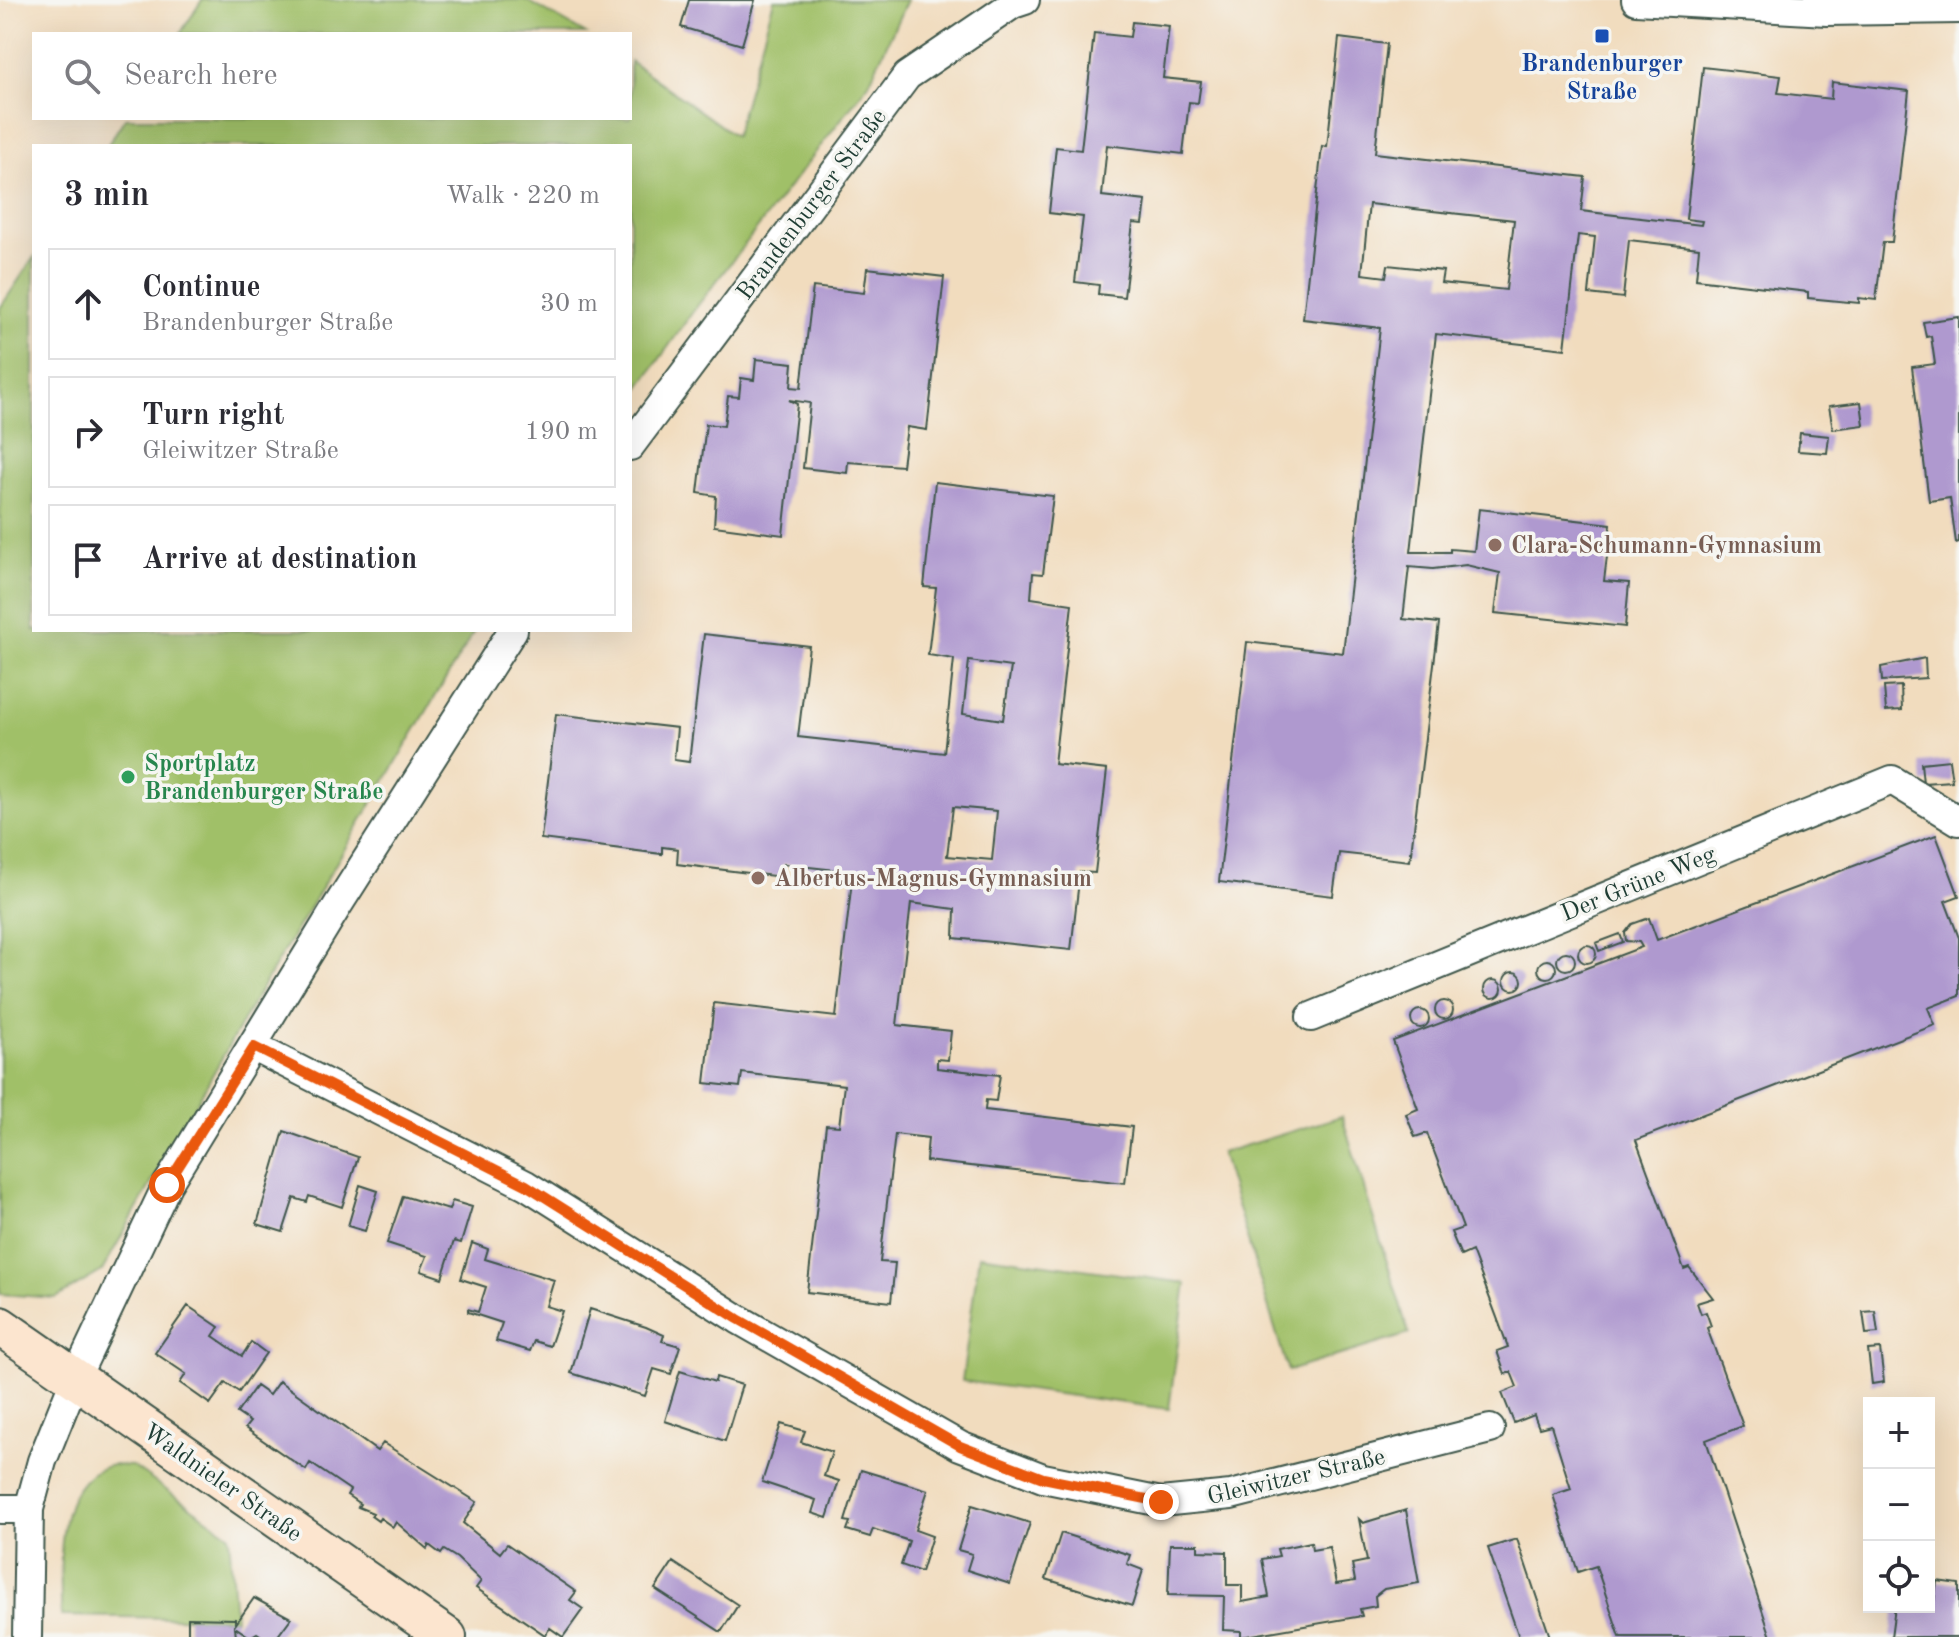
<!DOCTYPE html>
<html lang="en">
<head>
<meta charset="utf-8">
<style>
  body { margin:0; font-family:"Old Standard TT",serif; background:#f2f2f3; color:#2b2b33 }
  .controls { position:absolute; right:24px; bottom:24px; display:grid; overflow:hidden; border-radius:0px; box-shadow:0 8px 32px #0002 }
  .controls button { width:72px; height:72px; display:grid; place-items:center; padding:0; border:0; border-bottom:2px solid #e1e1e2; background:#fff; color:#2b2b33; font:40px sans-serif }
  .stop { position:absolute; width:24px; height:24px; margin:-18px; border:6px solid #ea580c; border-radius:50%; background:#fff }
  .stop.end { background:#ea580c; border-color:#fff; box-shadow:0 2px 8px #0008 }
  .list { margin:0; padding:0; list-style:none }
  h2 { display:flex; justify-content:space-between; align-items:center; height:104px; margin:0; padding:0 32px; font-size:34px }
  h2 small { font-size:26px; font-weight:400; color:#7c7c81 }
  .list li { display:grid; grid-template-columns:52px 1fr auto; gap:24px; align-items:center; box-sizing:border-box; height:112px; margin:0 16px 16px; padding:0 16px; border:2px solid #e1e1e2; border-radius:0px }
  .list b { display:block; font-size:30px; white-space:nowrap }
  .list p { margin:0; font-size:26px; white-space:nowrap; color:#7c7c81 }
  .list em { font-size:26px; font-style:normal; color:#7c7c81 }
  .icon { flex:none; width:44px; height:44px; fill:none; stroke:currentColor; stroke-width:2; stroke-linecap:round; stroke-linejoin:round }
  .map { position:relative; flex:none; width:1959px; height:1637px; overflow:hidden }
  .search { position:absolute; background:#fff; box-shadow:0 8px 32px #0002; left:32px; top:32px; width:600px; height:88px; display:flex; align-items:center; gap:20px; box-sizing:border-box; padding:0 28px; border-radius:0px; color:#7c7c81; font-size:30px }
  .panel { position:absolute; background:#fff; box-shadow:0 8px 32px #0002; left:32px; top:144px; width:600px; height:488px; border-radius:0px }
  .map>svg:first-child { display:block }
</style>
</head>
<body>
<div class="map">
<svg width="1959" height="1637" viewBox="0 0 1959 1637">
  <rect width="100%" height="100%" fill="#f6f6f2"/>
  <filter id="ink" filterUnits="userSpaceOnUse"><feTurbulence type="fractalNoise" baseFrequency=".0125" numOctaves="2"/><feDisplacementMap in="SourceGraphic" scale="16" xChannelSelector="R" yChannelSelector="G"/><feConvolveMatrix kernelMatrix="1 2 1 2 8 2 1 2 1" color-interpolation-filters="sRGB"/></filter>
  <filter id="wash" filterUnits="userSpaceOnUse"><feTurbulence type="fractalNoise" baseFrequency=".006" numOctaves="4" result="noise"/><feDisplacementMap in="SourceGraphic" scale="32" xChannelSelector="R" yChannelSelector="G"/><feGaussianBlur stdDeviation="1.8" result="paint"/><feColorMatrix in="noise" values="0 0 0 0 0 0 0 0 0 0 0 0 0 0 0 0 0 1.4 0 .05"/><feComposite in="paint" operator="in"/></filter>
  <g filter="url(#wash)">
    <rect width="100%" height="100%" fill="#f1dcbe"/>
    <path fill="#a0c068" stroke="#607e4e" stroke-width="2" d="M 202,0 L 526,0 L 586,34 L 180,34 Z
      M 774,0 L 907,0 L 869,83 L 692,313 L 630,401 L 630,146 L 107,146 L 125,118 L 630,118 L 630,61 L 735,136 Z
      M 34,257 L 34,630 L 475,630 L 254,1001 L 102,1271 L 56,1298 L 0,1294 L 0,308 Z
      M 1342,1116 L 1409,1334 L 1288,1371 L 1221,1153 Z
      M 979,1255 L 1186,1283 L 1169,1409 L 962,1381 Z
      M 112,1465 L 132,1466 L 229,1534 L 235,1619 L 61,1616 C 62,1569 50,1478 112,1465 Z"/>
    <g id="blocks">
      <path fill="#af99cf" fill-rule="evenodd" d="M 689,0 L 755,0 L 742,45 L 681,27 Z
        M 1132,22 L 1169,26 L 1163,78 L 1201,82 L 1198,103 L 1189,102 L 1183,154 L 1107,145 L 1102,196 L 1146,201 L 1143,224 L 1133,223 L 1124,297 L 1098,294 L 1099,285 L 1075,282 L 1083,217 L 1049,213 L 1056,147 L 1081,150 L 1094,33 L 1130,37 Z
        M 1339,38 L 1387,44 L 1375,153 L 1585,177 L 1581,211 L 1701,225 L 1702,221 L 1686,219 L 1703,67 L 1781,76 L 1778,93 L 1831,99 L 1832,82 L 1909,91 L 1892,242 L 1883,242 L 1876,300 L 1859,298 L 1859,303 L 1808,298 L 1808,292 L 1696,279 L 1699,248 L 1629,240 L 1623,298 L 1589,294 L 1595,237 L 1578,235 L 1565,349 L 1436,334 L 1411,552 L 1450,552 L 1450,549 L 1474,551 L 1479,509 L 1611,524 L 1604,581 L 1629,583 L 1625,627 L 1495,613 L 1500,573 L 1466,565 L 1433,569 L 1409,567 L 1403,619 L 1439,623 L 1410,861 L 1339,853 L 1333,896 L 1219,882 L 1247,642 L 1343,653 L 1380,328 L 1303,319 L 1322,146 L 1327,147 ZM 1369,204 L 1514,220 L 1506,290 L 1441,283 L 1443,271 L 1388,265 L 1386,277 L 1362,274 Z
        M 867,268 L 944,277 L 927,430 L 907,427 L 902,466 L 848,462 L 847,473 L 803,468 L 810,403 L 789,400 L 797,404 L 783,535 L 714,526 L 716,496 L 698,493 L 706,424 L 724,426 L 728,396 L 739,397 L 741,378 L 754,380 L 756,359 L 793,363 L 791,387 L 801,388 L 813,287 L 864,293 Z
        M 1959,317 L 1959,542 L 1956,543 L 1950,498 L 1929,501 L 1912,367 L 1935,364 L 1931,336 L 1926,337 L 1923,322 Z
        M 1861,402 L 1864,425 L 1833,429 L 1829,406 Z
        M 1800,433 L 1829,436 L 1827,453 L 1798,451 Z
        M 935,482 L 1053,496 L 1043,574 L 1033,573 L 1031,598 L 1072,604 L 1054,764 L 1107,770 L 1095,873 L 1080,872 L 1071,950 L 954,938 L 955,909 L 911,903 L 897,1025 L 951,1031 L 948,1060 L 937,1059 L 937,1068 L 1000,1075 L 996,1101 L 986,1100 L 985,1110 L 1132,1127 L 1125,1183 L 926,1161 L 928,1138 L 895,1134 L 880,1262 L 895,1263 L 891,1302 L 807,1292 L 826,1125 L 839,1126 L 844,1085 L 742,1073 L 740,1087 L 705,1083 L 714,1003 L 836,1017 L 853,872 L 783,864 L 782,877 L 677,864 L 678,849 L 662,847 L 662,854 L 541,839 L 556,714 L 677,728 L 674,760 L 689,762 L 704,634 L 809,646 L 798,737 L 944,753 L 954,659 L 928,655 L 936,588 L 924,587 ZM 969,661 L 1011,667 L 1003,720 L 963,714 ZM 953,807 L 997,811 L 992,860 L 947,856 Z
        M 1925,658 L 1926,678 L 1882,681 L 1881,667 Z
        M 1901,686 L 1902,710 L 1886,711 L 1884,687 Z
        M 1949,760 L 1952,781 L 1923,783 L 1921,763 Z
        M 1936,835 L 1959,896 L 1945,901 L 1959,938 L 1959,996 L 1928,1008 L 1935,1025 L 1636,1140 L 1684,1269 L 1689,1267 L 1713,1298 L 1697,1303 L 1701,1314 L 1706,1312 L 1711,1326 L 1707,1328 L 1743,1426 L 1706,1440 L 1771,1637 L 1620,1637 L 1596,1566 L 1578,1572 L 1553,1495 L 1571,1489 L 1551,1425 L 1539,1428 L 1534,1415 L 1514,1423 L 1502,1393 L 1517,1387 L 1511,1372 L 1505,1374 L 1497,1351 L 1508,1347 L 1472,1251 L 1461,1256 L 1451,1232 L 1463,1228 L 1427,1133 L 1415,1137 L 1406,1114 L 1418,1109 L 1393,1041 L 1642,947 L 1639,942 L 1626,941 L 1625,933 L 1632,924 L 1649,918 L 1657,940 Z
        M 1620,934 L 1623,942 L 1599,951 L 1596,943 Z
        M1578 954a9 9 0 1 1 18 0a9 9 0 1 1-18 0Z
        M1557 961a9 9 0 1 1 18 0a9 9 0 1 1-18 0Z
        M1538 969a9 9 0 1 1 18 0a9 9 0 1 1-18 0Z
        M1504 981a9 9 0 1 1 18 0a9 9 0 1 1-18 0Z
        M1484 989a9 9 0 1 1 18 0a9 9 0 1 1-18 0Z
        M1435 1010a9 9 0 1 1 18 0a9 9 0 1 1-18 0Z
        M1411 1019a9 9 0 1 1 18 0a9 9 0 1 1-18 0Z
        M 284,1131 L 358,1157 L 342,1207 L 309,1196 L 307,1202 L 294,1198 L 283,1232 L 257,1224 Z
        M 360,1185 L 378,1191 L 365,1231 L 348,1226 Z
        M 403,1196 L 449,1210 L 452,1201 L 472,1207 L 461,1243 L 454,1241 L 442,1278 L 421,1271 L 427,1256 L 387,1243 Z
        M 472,1243 L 488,1249 L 485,1259 L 554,1280 L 546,1306 L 562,1311 L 550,1346 L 534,1341 L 530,1351 L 496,1341 L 502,1323 L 468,1312 L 468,1309 L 478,1312 L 486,1287 L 461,1279 Z
        M 188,1306 L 219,1327 L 213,1336 L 242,1356 L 251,1342 L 266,1353 L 239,1392 L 225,1383 L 210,1404 L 180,1383 L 186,1374 L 155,1353 Z
        M 590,1309 L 646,1327 L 664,1335 L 662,1341 L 680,1346 L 671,1374 L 654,1369 L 645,1396 L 571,1373 Z
        M 1875,1311 L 1878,1333 L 1866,1334 L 1863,1312 Z
        M 1880,1349 L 1884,1382 L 1872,1384 L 1868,1350 Z
        M 680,1371 L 715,1382 L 716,1377 L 742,1385 L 725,1441 L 665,1421 Z
        M 279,1381 L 377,1451 L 383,1443 L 477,1502 L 463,1523 L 500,1553 L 507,1544 L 576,1592 L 570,1600 L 583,1609 L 563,1637 L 550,1628 L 545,1635 L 476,1588 L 481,1581 L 457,1558 L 444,1550 L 441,1554 L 429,1545 L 427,1549 L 396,1522 L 393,1527 L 380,1518 L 378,1521 L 371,1516 L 373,1513 L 358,1507 L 360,1504 L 347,1495 L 350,1490 L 310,1463 L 306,1470 L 245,1428 L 250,1422 L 237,1413 L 256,1386 L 269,1395 Z
        M 781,1424 L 805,1431 L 801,1442 L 832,1452 L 824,1476 L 839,1481 L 827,1518 L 812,1513 L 816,1500 L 762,1482 Z
        M 861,1470 L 928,1490 L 915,1530 L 932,1536 L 921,1572 L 901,1565 L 909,1541 L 873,1529 L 870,1537 L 847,1530 L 850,1522 L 845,1521 Z
        M 972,1505 L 1030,1523 L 1010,1584 L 967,1570 L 972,1554 L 958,1550 Z
        M 1406,1510 L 1419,1583 L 1384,1589 L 1375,1596 L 1376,1606 L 1360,1609 L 1362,1616 L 1241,1637 L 1241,1631 L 1223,1630 L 1224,1596 L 1168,1595 L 1170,1544 L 1198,1544 L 1198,1551 L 1227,1552 L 1227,1585 L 1242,1585 L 1242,1602 L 1269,1597 L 1262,1559 L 1279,1556 L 1277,1549 L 1311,1542 L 1312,1550 L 1329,1547 L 1336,1584 L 1355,1581 L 1352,1564 L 1367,1561 L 1359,1519 L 1363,1523 Z
        M 1061,1533 L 1130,1555 L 1127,1564 L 1143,1570 L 1132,1606 L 1046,1579 Z
        M 1517,1539 L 1550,1637 L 1519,1637 L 1488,1548 Z
        M 673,1562 L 738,1605 L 721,1632 L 655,1589 Z
        M 1937,1581 L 1959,1584 L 1959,1637 L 1891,1637 L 1895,1607 L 1929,1607 L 1929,1602 L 1934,1602 Z
        M 254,1598 L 291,1618 L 277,1637 L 263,1637 L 257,1633 L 250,1637 L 235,1627 L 236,1637 L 188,1637 L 188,1618 L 235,1619 L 235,1625 Z"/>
    </g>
  </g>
  <g filter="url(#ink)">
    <use href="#blocks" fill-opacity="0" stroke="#3e5549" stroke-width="2"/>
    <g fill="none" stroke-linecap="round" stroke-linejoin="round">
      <defs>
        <path id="street" d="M 1636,0 L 1827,11 L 1959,9
          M 630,446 L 907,76 L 1013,4 L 1025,0
          M 1311,1017 L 1892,780 L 1959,821
          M 254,1047 L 526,1185 L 738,1319 L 960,1446 L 1043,1478 L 1161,1502 L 1231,1495 L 1490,1429
          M 0,1509 L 29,1509
          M 27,1637 L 29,1509 L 42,1461 L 75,1379 L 167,1185 L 338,905 L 513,630"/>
        <path id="secondary" d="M 0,1326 L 447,1637"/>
      </defs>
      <use href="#street" stroke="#3e5549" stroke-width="32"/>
      <use href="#secondary" stroke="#3e5549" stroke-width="42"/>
      <use href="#street" stroke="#fff" stroke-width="28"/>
      <use href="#secondary" stroke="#fce5cf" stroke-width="38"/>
    </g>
  </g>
  <g fill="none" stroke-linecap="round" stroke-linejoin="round" filter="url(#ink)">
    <path stroke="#ea580c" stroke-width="10" d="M 167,1185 L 254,1047 L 526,1185 L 738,1319 L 960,1446 L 1043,1478 L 1161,1502"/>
  </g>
  <rect fill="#1a4fb4" stroke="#f6f6f2" stroke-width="3" x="1594" y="28" width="16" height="16" rx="4"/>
  <g fill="#8d6e63" stroke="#f6f6f2" stroke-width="3">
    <circle cx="1495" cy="545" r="8"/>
    <circle cx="758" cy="878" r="8"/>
  </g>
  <circle fill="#2e9e5b" stroke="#f6f6f2" stroke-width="3" cx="128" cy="777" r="8"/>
  <g text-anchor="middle" stroke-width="7" stroke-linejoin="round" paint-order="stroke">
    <g font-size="24" font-weight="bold" fill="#164399" stroke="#f6f6f2">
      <text x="1602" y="71">Brandenburger<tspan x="1602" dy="28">Straße</tspan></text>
    </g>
    <g font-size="24" fill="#1f3d34" stroke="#f6f6f2">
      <text transform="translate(811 204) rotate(-53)" y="8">Brandenburger Straße</text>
      <text transform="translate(1638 883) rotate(-22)" y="8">Der Grüne Weg</text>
      <text transform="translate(1296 1476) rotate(-13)" y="8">Gleiwitzer Straße</text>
      <text transform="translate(223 1482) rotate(35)" y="8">Waldnieler Straße</text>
    </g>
    <g font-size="24" font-weight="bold" fill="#785e54" stroke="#f6f6f2" text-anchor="start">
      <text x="1511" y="553">Clara-Schumann-Gymnasium</text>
      <text x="774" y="886">Albertus-Magnus-Gymnasium</text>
    </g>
    <g font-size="24" font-weight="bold" fill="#27864d" stroke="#f6f6f2" text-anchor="start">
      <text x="144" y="771">Sportplatz<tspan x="144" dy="28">Brandenburger Straße</tspan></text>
    </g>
  </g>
</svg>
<div class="controls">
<button>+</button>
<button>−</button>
<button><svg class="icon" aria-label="locate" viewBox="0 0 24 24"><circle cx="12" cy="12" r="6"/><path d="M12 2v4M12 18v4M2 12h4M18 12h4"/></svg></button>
</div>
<div class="stop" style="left:167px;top:1185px"></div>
<div class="stop end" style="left:1161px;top:1502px"></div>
<div class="search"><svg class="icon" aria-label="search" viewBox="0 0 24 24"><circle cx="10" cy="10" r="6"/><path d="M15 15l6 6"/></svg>Search here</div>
<section class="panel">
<h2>3 min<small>Walk · 220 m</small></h2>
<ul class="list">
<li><svg class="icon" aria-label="ahead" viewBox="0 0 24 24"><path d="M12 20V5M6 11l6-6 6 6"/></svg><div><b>Continue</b><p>Brandenburger Straße</p></div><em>30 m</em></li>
<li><svg class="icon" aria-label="right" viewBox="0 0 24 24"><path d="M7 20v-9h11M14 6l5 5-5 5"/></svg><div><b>Turn right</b><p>Gleiwitzer Straße</p></div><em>190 m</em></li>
<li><svg class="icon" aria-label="arrive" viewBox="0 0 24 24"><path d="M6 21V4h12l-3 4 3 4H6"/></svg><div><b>Arrive at destination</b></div></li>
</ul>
</section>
</div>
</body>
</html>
